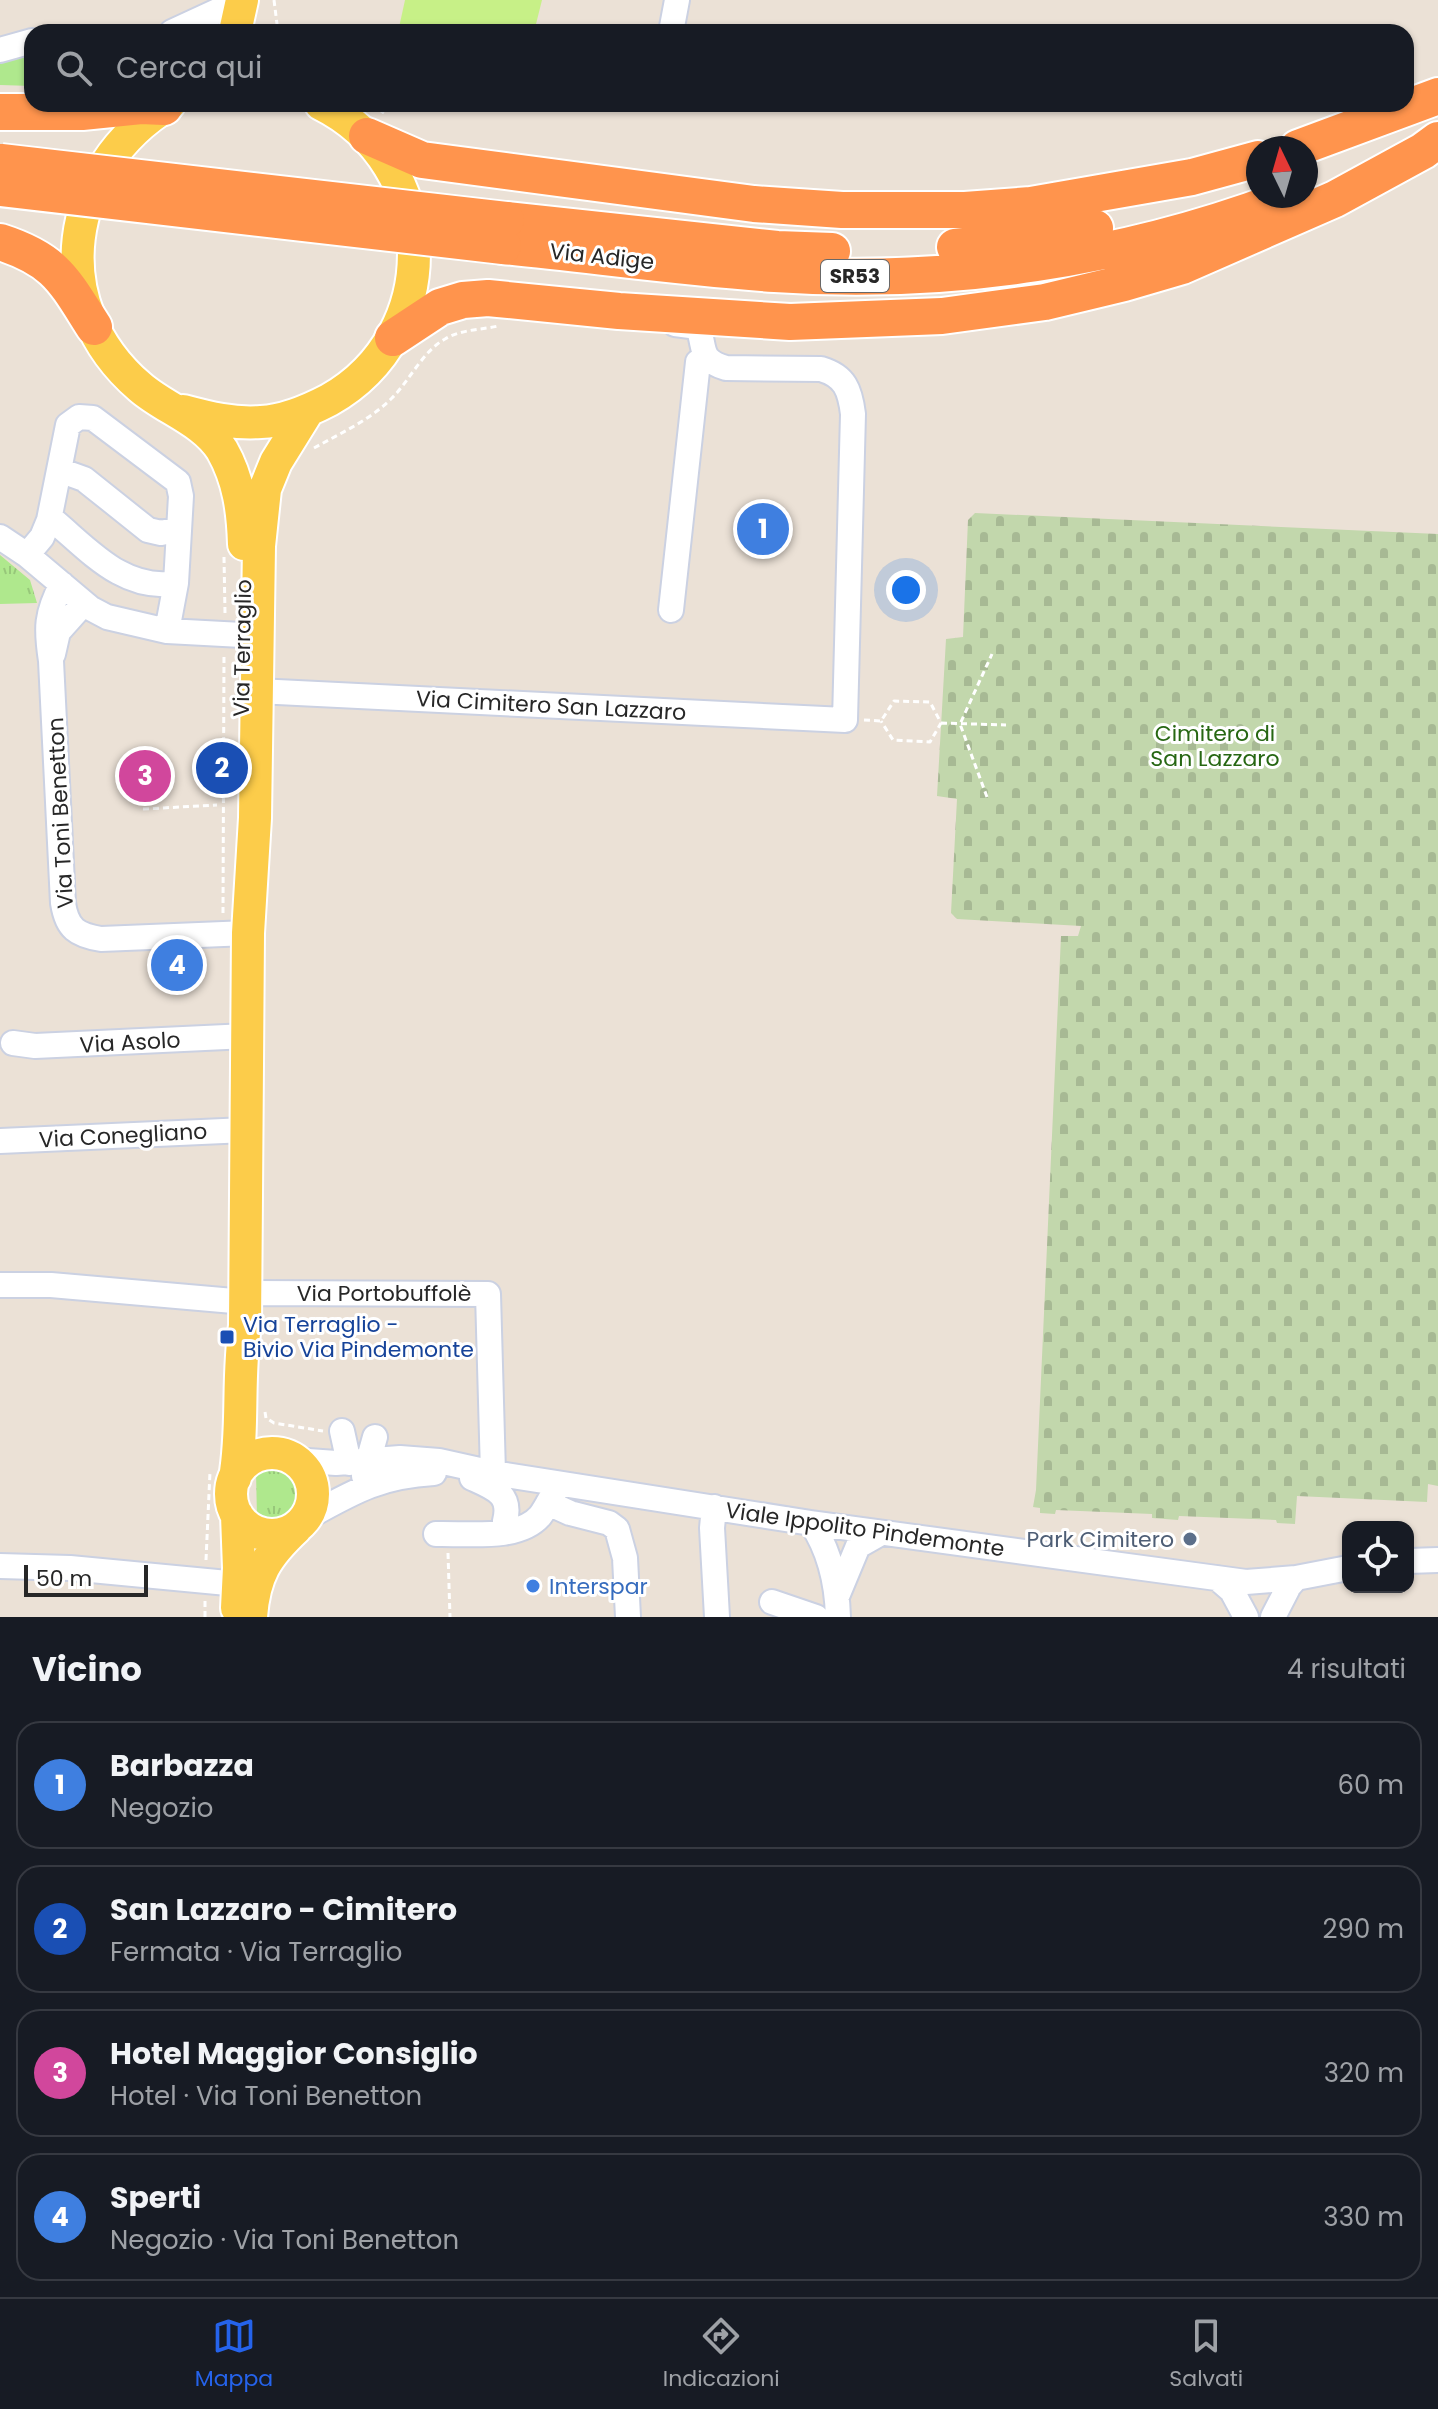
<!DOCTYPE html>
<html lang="it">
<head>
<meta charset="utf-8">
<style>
  body { margin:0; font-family:Poppins,sans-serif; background:#242831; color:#f1f3f6 }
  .controls { position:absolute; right:24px; bottom:24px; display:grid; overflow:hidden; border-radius:16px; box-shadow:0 2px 6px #0004 }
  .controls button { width:72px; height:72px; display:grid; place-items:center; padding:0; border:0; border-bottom:2px solid #363941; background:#171b24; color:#f1f3f6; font:40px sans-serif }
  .compass { position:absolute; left:1246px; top:136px; width:72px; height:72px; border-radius:50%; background:#171b24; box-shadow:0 2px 6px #0004; rotate:355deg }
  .scale { position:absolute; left:24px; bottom:20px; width:124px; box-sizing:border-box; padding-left:8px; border:4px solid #272727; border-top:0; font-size:22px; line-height:28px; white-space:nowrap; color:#272727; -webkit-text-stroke:6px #fff; paint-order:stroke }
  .you { position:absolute; left:906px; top:590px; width:28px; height:28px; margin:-20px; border:6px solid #fff; border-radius:50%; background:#1a73e8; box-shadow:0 0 0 12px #1a73e833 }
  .badge { display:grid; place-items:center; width:52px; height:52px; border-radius:50%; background:#2563eb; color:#fff; font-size:26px; font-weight:700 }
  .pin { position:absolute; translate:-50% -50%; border:4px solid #fff; box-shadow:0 2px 8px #0006 }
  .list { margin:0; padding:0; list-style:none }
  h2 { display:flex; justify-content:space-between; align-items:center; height:104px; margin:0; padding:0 32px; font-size:34px }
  h2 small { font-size:26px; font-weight:400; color:#9ea1a6 }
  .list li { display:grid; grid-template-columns:52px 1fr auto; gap:24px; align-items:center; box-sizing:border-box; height:128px; margin:0 16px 16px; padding:0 16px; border:2px solid #363941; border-radius:24px }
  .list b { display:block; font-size:30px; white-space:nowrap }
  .list p { margin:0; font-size:26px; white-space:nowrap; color:#9ea1a6 }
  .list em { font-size:26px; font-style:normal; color:#9ea1a6 }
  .icon { flex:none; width:44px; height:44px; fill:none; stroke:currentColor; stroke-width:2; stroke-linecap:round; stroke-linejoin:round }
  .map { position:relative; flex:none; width:1438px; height:1617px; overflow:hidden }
  .search { position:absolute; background:#171b24; box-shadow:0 2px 6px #0004; left:24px; right:24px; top:24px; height:88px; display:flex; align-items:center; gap:20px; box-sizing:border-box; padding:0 28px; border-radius:24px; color:#9ea1a6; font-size:30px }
  .sheet { height:680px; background:#171b24 }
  nav { display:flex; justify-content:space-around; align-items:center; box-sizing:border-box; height:112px; border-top:2px solid #363941; background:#171b24; font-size:22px; color:#9ea1a6 }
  nav a { display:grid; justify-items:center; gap:4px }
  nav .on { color:#2563eb }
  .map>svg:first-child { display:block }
</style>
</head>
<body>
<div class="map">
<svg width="1438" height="1617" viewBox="0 0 1438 1617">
  <defs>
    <pattern id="grass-tufts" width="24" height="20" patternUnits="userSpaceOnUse" patternTransform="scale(2)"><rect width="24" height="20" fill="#afe88d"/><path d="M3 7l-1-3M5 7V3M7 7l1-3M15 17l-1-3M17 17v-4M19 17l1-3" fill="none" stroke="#97c77a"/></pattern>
    <pattern id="cemetery-stones" width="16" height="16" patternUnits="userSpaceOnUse" patternTransform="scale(2)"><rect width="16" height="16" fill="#c2d7ac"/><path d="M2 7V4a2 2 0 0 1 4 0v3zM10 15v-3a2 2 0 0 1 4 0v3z" fill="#a7b994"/></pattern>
  </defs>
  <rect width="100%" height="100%" fill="#ebe1d6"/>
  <path fill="url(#grass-tufts)" d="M 32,50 L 32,86 L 0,85 L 0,58 Z
    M 0,555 L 30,580 L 37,603 L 0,604 Z
    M 275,1466 C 320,1478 302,1535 257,1519 L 256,1471 Z"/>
  <path fill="url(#cemetery-stones)" d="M 975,513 L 1438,534 L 1438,1486 L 1428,1484 L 1427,1502 L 1297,1496 L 1295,1524 L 1277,1523 L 1276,1520 L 1179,1516 L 1178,1520 L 1152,1518 L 1152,1514 L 1056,1510 L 1055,1514 L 1040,1513 L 1040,1508 L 1033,1507 L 1036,1490 L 1061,936 L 1078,936 L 1081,926 L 957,919 L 951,913 L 957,799 L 937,796 L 946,639 L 963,637 L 968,520 Z"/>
  <path fill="#c7f087" d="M 405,0 L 542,0 L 534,32 L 398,32 Z"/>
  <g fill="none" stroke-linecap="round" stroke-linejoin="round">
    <defs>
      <path id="minor" d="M 172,32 L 241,0
        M 671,32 L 677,0
        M 0,50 L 32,41
        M 59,470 L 84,479 L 148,530 L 161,533 L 179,529
        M 49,520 L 53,520 C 89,550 124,592 176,583
        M 0,537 L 27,555 L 90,608 L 107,617 L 167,631 L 242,635
        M 27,555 L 42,537 L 49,520 L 68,425 L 79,417 L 93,418 L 178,482 L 181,496 L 176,583 L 167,631
        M 62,584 C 46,614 46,628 51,661 L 63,903 C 67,929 77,935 101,939 L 248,933
        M 671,610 L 698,362 L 706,358
        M 53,654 L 58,632 L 84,603
        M 257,691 L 845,720 L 853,414 C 850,390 845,376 821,369 L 726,368 C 698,360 706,349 698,327 L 675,324
        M 13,1043 L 35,1046 L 247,1036
        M 0,1141 L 246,1130
        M 0,1285 L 51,1285 L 245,1302
        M 245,1293 L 488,1294 L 493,1473
        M 342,1431 L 349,1463
        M 294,1460 L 336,1463 L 400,1458 L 439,1461 L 493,1473 L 811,1523 L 1246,1582 L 1296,1578 L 1348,1568
        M 364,1476 L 375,1437
        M 472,1478 C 494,1488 512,1494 505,1521
        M 548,1503 L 570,1513 L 609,1523 L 617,1529 L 625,1558 L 628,1617
        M 714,1507 L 712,1528 L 717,1617
        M 306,1518 C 353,1492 379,1476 434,1473
        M 811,1523 C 830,1551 837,1582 838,1617
        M 436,1534 C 468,1533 518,1541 540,1516 C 546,1508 551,1497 556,1489
        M 1408,1561 L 1438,1560
        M 0,1566 L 70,1568 L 238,1584
        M 1217,1578 L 1232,1591 L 1246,1617
        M 838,1594 L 858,1546 L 881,1533
        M 772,1602 L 816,1617
        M 1273,1617 L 1289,1586 L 1296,1578"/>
      <path id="major" d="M 235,32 L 242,0
        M 169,104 C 64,168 43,304 140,387 C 165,409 203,420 222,450 C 239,480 243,511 244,544
        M 183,411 C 209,418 233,424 261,422 C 285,421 308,411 329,400 C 446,334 441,164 321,104
        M231 1494a41 41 0 1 1 82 0a41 41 0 1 1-82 0Z
        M 235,1478 C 244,1428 237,1377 245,1326 L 248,933 L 255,818 L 259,546 L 265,489 L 276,462 L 307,412
        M 237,1608 L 239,1568 L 237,1515
        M 251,1617 C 254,1575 266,1556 296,1528"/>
      <path id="highway" d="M 0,112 L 82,112 L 141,106 L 164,107
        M 367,136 L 422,160 L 754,204 L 842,210 L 965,210 L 1031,205 L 1192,177 L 1258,159
        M 1298,148 L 1438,96
        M 506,220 L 777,249 L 832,251
        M 0,242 C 56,260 64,280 94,327
        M 503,246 C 594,255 684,268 775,274 C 948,286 1125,259 1288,197
        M 955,247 L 1037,238 L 1095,228
        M 393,338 L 440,307 L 463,300 L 488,298 L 619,311 L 790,322 L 942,316 L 1045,302 L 1124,283 L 1182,266 L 1335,199 L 1423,151 L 1438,140"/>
    </defs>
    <use href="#minor" stroke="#cbd1e2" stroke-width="28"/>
    <use href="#major" stroke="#fff" stroke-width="36"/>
    <use href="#highway" stroke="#fff" stroke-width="40"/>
    <path stroke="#fff" stroke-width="3" stroke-dasharray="6 4" stroke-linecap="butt" d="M 274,0 L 278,32
      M 371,104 L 384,113
      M 314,448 C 341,433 370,420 392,398 C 410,380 423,351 445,339 C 462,329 481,330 498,326
      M 224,557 L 225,613
      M 864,720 L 881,721 L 894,701 L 930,702 L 941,723 L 930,742 L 893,740 L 881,721
      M 941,723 L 1006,725
      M 987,797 L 960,724 L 992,654
      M 143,809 L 217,805
      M 223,913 L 224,653
      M 265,1412 L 266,1418 L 274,1423 L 323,1431
      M 448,1553 L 450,1617
      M 206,1560 L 210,1472
      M 205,1617 L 205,1601"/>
    <use href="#minor" stroke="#fff" stroke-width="24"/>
    <use href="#major" stroke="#fccc4a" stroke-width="32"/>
    <use href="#highway" stroke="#ff944d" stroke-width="36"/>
    <defs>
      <path id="highway-bridge" d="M 1,162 L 506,220
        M 0,188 L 503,246"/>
    </defs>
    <use href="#highway-bridge" stroke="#fff" stroke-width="40" stroke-linecap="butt"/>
    <use href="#highway-bridge" stroke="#ff944d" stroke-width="36"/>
  </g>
  <rect fill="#1a4fb4" stroke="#fff" stroke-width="3" x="219" y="1329" width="16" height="16" rx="4"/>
  <circle fill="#5c6f8a" stroke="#fff" stroke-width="3" cx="1190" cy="1539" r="8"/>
  <circle fill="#3f7fe0" stroke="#fff" stroke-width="3" cx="533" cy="1586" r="8"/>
  <g text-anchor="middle" stroke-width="6" stroke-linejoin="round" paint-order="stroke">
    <rect fill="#fff" stroke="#686868" stroke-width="2" x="821" y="260" width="68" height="32" rx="6"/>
    <g font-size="20" font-weight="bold" fill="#272727">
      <text x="855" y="283">SR53</text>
    </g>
    <g font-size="22" fill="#272727" stroke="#fff">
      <text transform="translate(602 256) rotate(6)" y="8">Via Adige</text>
      <text transform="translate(242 648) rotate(-89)" y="8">Via Terraglio</text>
      <text transform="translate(551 705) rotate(3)" y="8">Via Cimitero San Lazzaro</text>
      <text transform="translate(60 813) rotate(-93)" y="8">Via Toni Benetton</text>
      <text transform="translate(130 1042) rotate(-3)" y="8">Via Asolo</text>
      <text transform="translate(123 1135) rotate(-3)" y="8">Via Conegliano</text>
      <text x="384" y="1301">Via Portobuffolè</text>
      <text transform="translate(865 1529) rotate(8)" y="8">Viale Ippolito Pindemonte</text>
    </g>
    <g font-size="22" fill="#276713" stroke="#fff">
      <text x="1215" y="741">Cimitero di<tspan x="1215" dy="25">San Lazzaro</tspan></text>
    </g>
    <g font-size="22" fill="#164399" stroke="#fff" text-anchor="start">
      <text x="243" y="1332">Via Terraglio -<tspan x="243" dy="25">Bivio Via Pindemonte</tspan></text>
    </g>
    <g font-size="22" fill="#4e5e75" stroke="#fff" text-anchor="end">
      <text x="1174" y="1547">Park Cimitero</text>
    </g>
    <g font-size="22" fill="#366cbe" stroke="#fff" text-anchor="start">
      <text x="549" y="1594">Interspar</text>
    </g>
  </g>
</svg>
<div class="controls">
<button><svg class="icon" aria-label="locate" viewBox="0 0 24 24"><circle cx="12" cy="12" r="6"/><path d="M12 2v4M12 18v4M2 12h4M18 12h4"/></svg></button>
</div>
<svg class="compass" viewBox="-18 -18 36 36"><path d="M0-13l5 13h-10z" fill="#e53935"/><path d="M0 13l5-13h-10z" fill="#9ea1a6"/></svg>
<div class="scale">50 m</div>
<div class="you"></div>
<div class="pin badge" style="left:763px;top:529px;background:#3f7fe0">1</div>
<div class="pin badge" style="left:222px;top:768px;background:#1a4fb4">2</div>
<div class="pin badge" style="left:145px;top:776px;background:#d1479c">3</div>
<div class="pin badge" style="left:177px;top:965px;background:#3f7fe0">4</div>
<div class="search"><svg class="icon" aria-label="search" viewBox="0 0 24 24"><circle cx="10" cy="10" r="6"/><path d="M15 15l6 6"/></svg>Cerca qui</div>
</div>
<section class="sheet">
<h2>Vicino<small>4 risultati</small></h2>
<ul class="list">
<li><span class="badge" style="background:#3f7fe0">1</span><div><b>Barbazza</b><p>Negozio</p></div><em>60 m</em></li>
<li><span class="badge" style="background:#1a4fb4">2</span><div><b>San Lazzaro - Cimitero</b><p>Fermata · Via Terraglio</p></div><em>290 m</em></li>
<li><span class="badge" style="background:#d1479c">3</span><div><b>Hotel Maggior Consiglio</b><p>Hotel · Via Toni Benetton</p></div><em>320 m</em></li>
<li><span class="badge" style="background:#3f7fe0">4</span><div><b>Sperti</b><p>Negozio · Via Toni Benetton</p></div><em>330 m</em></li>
</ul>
</section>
<nav>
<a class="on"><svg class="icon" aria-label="map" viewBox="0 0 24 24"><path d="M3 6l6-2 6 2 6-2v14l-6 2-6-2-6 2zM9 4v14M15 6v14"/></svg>Mappa</a>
<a><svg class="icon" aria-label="directions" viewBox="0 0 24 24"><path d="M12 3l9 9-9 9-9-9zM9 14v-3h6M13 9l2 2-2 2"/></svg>Indicazioni</a>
<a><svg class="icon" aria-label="saved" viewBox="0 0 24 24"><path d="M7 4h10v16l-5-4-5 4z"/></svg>Salvati</a>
</nav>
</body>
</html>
